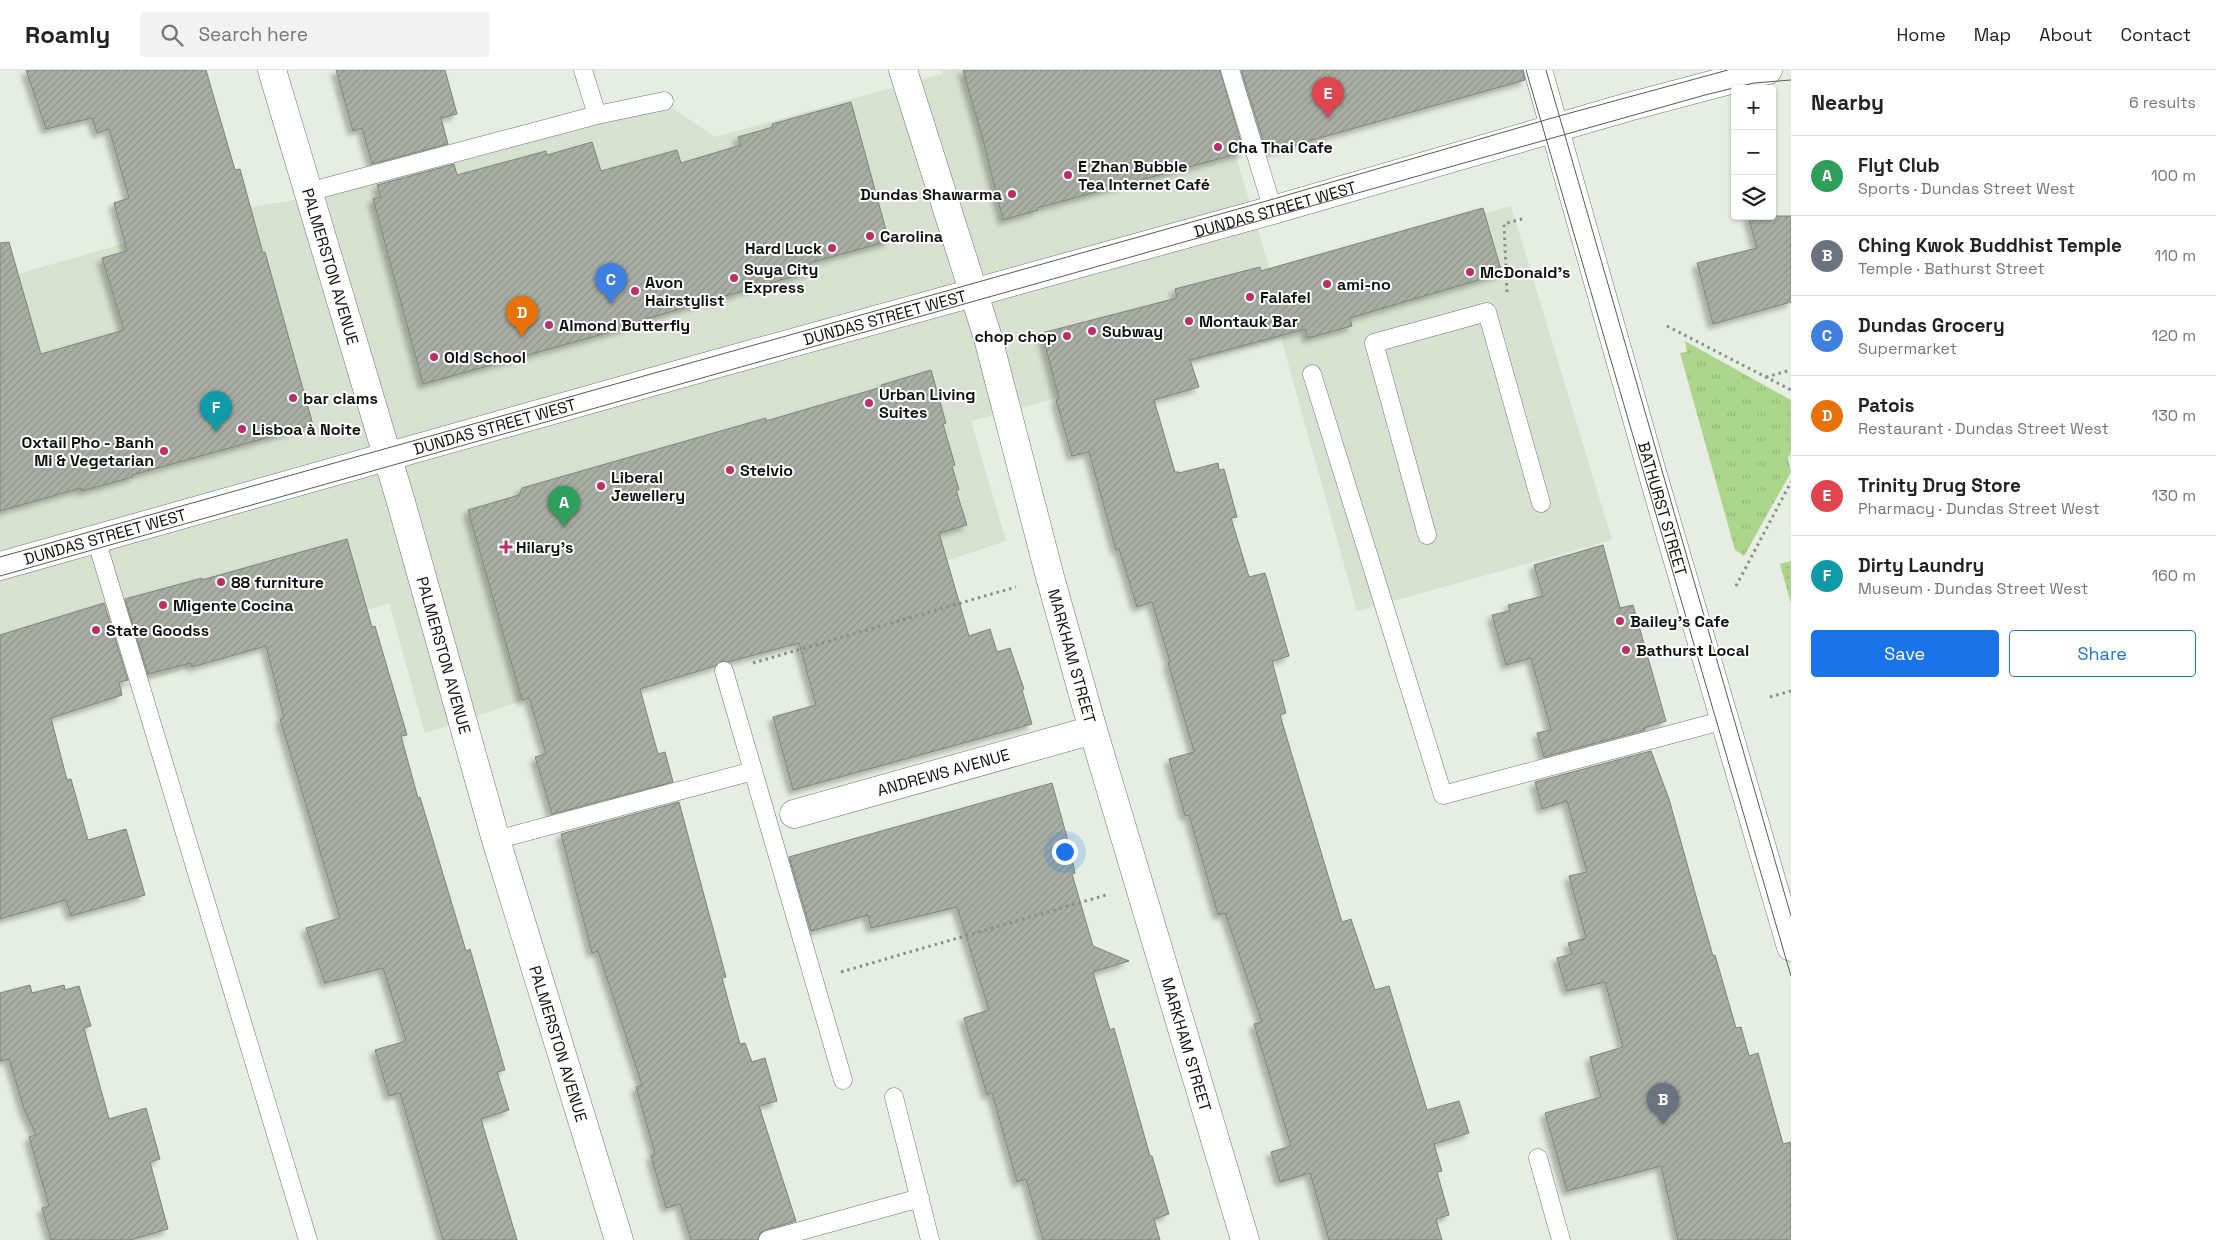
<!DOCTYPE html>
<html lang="en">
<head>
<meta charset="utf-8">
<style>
  body { margin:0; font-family:"Space Grotesk",sans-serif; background:#f2f2f2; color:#222 }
  .controls { position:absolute; right:15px; top:15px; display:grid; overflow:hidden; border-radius:5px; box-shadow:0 1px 4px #0004 }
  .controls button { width:45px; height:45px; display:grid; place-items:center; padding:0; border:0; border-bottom:1px solid #e0e0e0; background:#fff; color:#222; font:25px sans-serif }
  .you { position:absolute; left:1064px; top:781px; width:18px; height:18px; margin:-12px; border:4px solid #fff; border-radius:50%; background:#1a73e8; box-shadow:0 0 0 8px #1a73e833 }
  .badge { display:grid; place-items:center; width:32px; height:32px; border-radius:50%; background:#1a73e8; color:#fff; font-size:16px; font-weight:700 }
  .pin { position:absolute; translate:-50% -41px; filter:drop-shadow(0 1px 2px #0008) }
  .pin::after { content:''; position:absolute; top:26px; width:18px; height:15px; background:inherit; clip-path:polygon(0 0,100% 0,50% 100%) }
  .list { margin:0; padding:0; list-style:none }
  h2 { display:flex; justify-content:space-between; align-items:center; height:65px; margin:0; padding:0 20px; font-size:21px }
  h2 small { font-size:16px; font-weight:400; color:#767676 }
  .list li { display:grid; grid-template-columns:32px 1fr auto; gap:15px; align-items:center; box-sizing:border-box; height:80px; padding:0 20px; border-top:1px solid #e0e0e0 }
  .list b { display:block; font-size:19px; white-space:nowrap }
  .list p { margin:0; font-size:16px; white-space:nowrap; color:#767676 }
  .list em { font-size:16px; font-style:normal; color:#767676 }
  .actions { display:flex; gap:10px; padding:15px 20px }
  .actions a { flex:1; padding:11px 0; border:1px solid #1a73e8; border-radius:5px; text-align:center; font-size:18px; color:#1a73e8 }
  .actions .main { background:#1a73e8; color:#fff }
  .icon { flex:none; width:28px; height:28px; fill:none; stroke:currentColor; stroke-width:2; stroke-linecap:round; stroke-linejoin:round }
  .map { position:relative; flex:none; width:1791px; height:1170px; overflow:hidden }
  header { display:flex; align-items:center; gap:30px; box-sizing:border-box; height:70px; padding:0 25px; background:#fff; border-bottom:1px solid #e0e0e0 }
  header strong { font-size:24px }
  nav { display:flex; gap:28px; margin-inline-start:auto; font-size:18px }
  .search { width:350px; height:45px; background:#f2f2f2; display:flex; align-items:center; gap:12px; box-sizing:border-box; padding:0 18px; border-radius:5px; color:#767676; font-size:19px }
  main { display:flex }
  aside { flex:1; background:#fff }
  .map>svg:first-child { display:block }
</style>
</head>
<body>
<header>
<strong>Roamly</strong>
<div class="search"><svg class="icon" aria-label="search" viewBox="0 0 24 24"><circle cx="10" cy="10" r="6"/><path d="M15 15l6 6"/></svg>Search here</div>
<nav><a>Home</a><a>Map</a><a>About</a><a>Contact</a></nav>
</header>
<main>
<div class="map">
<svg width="1791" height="1170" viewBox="0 0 1791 1170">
  <defs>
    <pattern id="grass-tufts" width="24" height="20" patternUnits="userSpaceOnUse" patternTransform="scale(1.25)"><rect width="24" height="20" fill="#abd58b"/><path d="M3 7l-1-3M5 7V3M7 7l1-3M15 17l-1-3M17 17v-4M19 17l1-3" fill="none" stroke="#92b677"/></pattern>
    <pattern id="park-dots" width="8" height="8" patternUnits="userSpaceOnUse" patternTransform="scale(1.25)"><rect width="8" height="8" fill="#abd58b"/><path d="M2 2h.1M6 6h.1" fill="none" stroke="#92b677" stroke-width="1.8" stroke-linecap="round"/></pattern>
    <pattern id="building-hatch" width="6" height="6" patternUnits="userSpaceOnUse" patternTransform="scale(1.25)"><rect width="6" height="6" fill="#a8aea4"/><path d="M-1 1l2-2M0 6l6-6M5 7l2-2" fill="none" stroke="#8f958c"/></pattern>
    <filter id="shadow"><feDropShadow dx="-4.5" dy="4.5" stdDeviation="2.5" flood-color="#0004"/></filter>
  </defs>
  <rect width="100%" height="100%" fill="#e6ede2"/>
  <path fill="#d7e1d0" d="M 941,0 L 1210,0 L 1271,203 L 1511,136 L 1612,470 L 1357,541 L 1281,268 L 971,351 L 1006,471 L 425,663 L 389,533 L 65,638 L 0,657 L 0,209 L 252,137 L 342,122 L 669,36 L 715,67 L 942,4 Z"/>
  <path fill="url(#grass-tufts)" d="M 1685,271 L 1791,330 L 1791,383 L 1788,388 L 1791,402 L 1744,486 L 1735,480 L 1680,283 L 1687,282 Z"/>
  <path fill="url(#park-dots)" d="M 1791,491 L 1791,534 L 1780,494 Z"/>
  <path fill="url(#building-hatch)" stroke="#7f847b" filter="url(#shadow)" d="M 26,0 L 206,0 L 235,100 L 240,99 L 263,183 L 265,182 L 313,355 L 132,405 L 133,407 L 82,421 L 81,418 L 0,441 L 0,173 L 9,172 L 41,284 L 124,260 L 102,188 L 127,181 L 114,133 L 129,128 L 109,59 L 97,63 L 92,48 L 46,59 Z
    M 336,0 L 445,0 L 457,44 L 441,48 L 448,74 L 372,94 L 362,58 L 353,61 Z
    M 963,0 L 1220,0 L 1244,82 L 1037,138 L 1038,140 L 1003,150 L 984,74 Z
    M 1241,0 L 1523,0 L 1525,10 L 1270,82 L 1268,75 L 1265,76 Z
    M 851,32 L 889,171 L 809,193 L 812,201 L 632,253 L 632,256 L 423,314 L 373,129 L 381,127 L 377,115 L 454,94 L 457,105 L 546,81 L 547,85 L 592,72 L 601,101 L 677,80 L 681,93 L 741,75 L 738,67 L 773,57 L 772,54 Z
    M 1483,138 L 1502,203 L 1350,248 L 1352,256 L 1308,268 L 1305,259 L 1190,290 L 1199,317 L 1154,330 L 1175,402 L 1179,402 L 1179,403 L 1218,393 L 1219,400 L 1224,399 L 1237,447 L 1231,448 L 1249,507 L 1265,503 L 1289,586 L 1272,591 L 1286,643 L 1280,645 L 1342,852 L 1351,849 L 1375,920 L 1389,916 L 1427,1040 L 1459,1031 L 1469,1063 L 1434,1074 L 1442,1101 L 1437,1102 L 1449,1145 L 1436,1149 L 1442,1170 L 1329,1170 L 1310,1103 L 1280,1112 L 1271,1082 L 1291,1076 L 1254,954 L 1262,952 L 1225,843 L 1218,845 L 1189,745 L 1185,746 L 1169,689 L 1194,682 L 1168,593 L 1170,592 L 1152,532 L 1137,537 L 1119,479 L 1116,480 L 1089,382 L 1072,386 L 1056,330 L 1059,329 L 1042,263 L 1177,228 L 1175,219 L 1260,197 L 1261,201 Z
    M 1748,146 L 1791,146 L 1791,232 L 1713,254 L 1697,193 L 1757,178 Z
    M 931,300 L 946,353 L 943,354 L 955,395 L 952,396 L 959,420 L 956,420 L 967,455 L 939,463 L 969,566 L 990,559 L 997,582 L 1010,578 L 1024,619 L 1022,620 L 1032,654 L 793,720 L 773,647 L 816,635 L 799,573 L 728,592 L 722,591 L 715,596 L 640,619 L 658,684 L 665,682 L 673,712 L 552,744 L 535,687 L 546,684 L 529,628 L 522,630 L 468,440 L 519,425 L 522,418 L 766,348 L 766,351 L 882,317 L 881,315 Z
    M 347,469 L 372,557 L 375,556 L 407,665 L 401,666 L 418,728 L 420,727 L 466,881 L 470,879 L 505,1000 L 497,1002 L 509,1040 L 481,1049 L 517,1170 L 443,1170 L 400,1023 L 389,1026 L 375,980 L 406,971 L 383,898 L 325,913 L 306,858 L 340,848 L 280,649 L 284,648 L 266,576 L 192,597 L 191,593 L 148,604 L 125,529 L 202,508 L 202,510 Z
    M 1603,475 L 1620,538 L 1633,535 L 1666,651 L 1644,658 L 1645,660 L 1544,687 L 1537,663 L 1551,660 L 1531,588 L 1506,595 L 1492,545 L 1510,541 L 1508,535 L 1543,526 L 1534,495 Z
    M 104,533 L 128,610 L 119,612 L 122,625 L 51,648 L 67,710 L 71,709 L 88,770 L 126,759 L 145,825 L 71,846 L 66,830 L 0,849 L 0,565 Z
    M 1651,681 L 1669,729 L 1701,844 L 1713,886 L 1715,885 L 1736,958 L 1741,957 L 1749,986 L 1758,983 L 1783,1074 L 1791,1072 L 1791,1170 L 1678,1170 L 1661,1096 L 1567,1121 L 1545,1043 L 1601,1027 L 1590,987 L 1623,977 L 1605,912 L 1567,921 L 1557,888 L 1572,884 L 1568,873 L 1586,868 L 1569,806 L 1587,802 L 1567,731 L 1542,739 L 1535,712 Z
    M 1052,713 L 1073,789 L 1072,789 L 1075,803 L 1072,804 L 1093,876 L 1129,891 L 1093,902 L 1110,960 L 1114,958 L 1150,1086 L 1152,1086 L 1169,1144 L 1154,1149 L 1160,1170 L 1043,1170 L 1026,1109 L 1017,1112 L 992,1023 L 987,1025 L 964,948 L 989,940 L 957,837 L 871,858 L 868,845 L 811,861 L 789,787 Z
    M 679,732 L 726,907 L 722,908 L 740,974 L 745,973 L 752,992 L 765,988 L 777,1031 L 759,1036 L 796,1151 L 765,1160 L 760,1163 L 758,1170 L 691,1170 L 680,1134 L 666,1138 L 651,1086 L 655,1084 L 636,1017 L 642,1015 L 598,881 L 592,883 L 561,764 Z
    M 30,915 L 32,923 L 64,915 L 65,920 L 79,916 L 91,956 L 84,958 L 109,1049 L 146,1038 L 160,1089 L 150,1092 L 168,1159 L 130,1170 L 51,1170 L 42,1138 L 49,1136 L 29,1067 L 36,1065 L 24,1039 L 9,989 L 0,991 L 0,923 Z"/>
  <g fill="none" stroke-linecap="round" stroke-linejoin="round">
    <defs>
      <path id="service" d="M 1230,0 L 1273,140
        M 597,45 L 664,31
        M 308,122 L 597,45 L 583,0
        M 1312,304 L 1443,725 L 1725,650
        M 1427,465 L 1374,273 L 1487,242 L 1541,433
        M 96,469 L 308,1170
        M 724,601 L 843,1010
        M 496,770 L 753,701
        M 894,1027 L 930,1170
        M 1538,1088 L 1561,1170
        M 768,1170 L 920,1128"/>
      <g id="minor">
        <path id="s1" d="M 272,0 L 401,432 L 496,770 L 619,1170"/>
        <path id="s2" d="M 903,0 L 988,268 L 1050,507 L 1093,660 L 1245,1170"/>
        <path id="s3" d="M 794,744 L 1093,660"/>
      </g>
      <g id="secondary">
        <path id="s4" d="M 1538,0 L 1652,402 L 1791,877"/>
        <path id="s5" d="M 0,496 L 712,295 L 1273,140 L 1628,37 L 1768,0"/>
      </g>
    </defs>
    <use href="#service" stroke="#6e746a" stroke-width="19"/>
    <use href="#minor" stroke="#6e746a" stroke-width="29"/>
    <use href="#secondary" stroke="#6e746a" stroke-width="29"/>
    <path stroke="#898e86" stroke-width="3" stroke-dasharray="2.5 4" stroke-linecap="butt" d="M 1507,222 L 1504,154 L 1525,148
      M 1667,256 L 1791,320
      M 1766,307 L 1791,300
      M 1736,516 L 1791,412
      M 753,593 L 1016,517
      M 1770,627 L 1791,621
      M 841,902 L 1106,825"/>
    <use href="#service" stroke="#fff" stroke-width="18"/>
    <use href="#minor" stroke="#fff" stroke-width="28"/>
    <use href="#secondary" stroke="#fff" stroke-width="28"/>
    <path stroke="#575b54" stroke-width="1" d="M 1526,0 L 1791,906
      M 1546,0 L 1791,846
      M 0,487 L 1270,130 L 1559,46 L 1728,0
      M 0,506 L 1705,25 L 1754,13 L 1791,10"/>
  </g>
  <g fill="#bb2f64" stroke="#fff" stroke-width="2">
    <circle cx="1218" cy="77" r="5"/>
    <circle cx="1068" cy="105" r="5"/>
    <circle cx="1012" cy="124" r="5"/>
    <circle cx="870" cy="166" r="5"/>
    <circle cx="832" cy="178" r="5"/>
    <circle cx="1470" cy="202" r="5"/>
    <circle cx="734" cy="208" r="5"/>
    <circle cx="1327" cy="214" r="5"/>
    <circle cx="635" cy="221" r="5"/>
    <circle cx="1250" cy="227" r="5"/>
    <circle cx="1189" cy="251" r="5"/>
    <circle cx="549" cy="255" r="5"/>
    <circle cx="1092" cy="261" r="5"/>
    <circle cx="1067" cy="266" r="5"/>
    <circle cx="434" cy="287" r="5"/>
    <circle cx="293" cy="328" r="5"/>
    <circle cx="869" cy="333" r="5"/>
    <circle cx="242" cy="359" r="5"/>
    <circle cx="164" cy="381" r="5"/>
    <circle cx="730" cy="400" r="5"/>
    <circle cx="601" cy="416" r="5"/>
    <path d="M503.5 469.5h5v5h5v5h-5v5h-5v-5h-5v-5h5z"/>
    <circle cx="221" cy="512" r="5"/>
    <circle cx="163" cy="535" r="5"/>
    <circle cx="1620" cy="551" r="5"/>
    <circle cx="96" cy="560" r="5"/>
    <circle cx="1626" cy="580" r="5"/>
  </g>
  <g text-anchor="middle" stroke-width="4" stroke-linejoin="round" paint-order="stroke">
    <g font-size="16" font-weight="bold" fill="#0f110d" stroke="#fff" text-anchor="start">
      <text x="1228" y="83">Cha Thai Cafe</text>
      <text x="1078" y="102">E Zhan Bubble<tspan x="1078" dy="18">Tea Internet Café</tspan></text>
      <text x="1002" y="130" text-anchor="end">Dundas Shawarma</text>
      <text x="880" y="172">Carolina</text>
      <text x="822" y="184" text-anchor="end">Hard Luck</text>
      <text x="744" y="205">Suya City<tspan x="744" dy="18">Express</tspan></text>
      <text x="1480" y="208">McDonald's</text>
      <text x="645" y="218">Avon<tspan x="645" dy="18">Hairstylist</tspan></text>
      <text x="1337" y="220">ami-no</text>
      <text x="1260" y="233">Falafel</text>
      <text x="1199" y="257">Montauk Bar</text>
      <text x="559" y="261">Almond Butterfly</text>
      <text x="1102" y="267">Subway</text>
      <text x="1057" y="272" text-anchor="end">chop chop</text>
      <text x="444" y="293">Old School</text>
      <text x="879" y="330">Urban Living<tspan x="879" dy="18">Suites</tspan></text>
      <text x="303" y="334">bar clams</text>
      <text x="252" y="365">Lisboa à Noite</text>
      <text x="154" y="378" text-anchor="end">Oxtail Pho - Banh<tspan x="154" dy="18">Mi &amp; Vegetarian</tspan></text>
      <text x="740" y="406">Stelvio</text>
      <text x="611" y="413">Liberal<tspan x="611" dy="18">Jewellery</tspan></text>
      <text x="516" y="483">Hilary's</text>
      <text x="231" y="518">88 furniture</text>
      <text x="173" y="541">Migente Cocina</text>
      <text x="1630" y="557">Bailey's Cafe</text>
      <text x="106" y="566">State Goodss</text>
      <text x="1636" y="586">Bathurst Local</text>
    </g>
    <g font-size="16" fill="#0f110d" stroke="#fff">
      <text dy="6" stroke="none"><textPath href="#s5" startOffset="1324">DUNDAS STREET WEST</textPath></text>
      <text dy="6" stroke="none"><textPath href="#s1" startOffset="205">PALMERSTON AVENUE</textPath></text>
      <text dy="6" stroke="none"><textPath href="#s5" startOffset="919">DUNDAS STREET WEST</textPath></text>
      <text dy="6" stroke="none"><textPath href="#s5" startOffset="514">DUNDAS STREET WEST</textPath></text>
      <text dy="6" stroke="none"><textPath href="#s4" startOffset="456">BATHURST STREET</textPath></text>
      <text dy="6" stroke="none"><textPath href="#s5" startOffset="109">DUNDAS STREET WEST</textPath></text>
      <text dy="6" stroke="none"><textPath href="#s1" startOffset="610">PALMERSTON AVENUE</textPath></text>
      <text dy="6" stroke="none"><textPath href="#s2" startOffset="610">MARKHAM STREET</textPath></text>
      <text dy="6" stroke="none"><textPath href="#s3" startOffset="155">ANDREWS AVENUE</textPath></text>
      <text dy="6" stroke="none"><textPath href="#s1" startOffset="1015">PALMERSTON AVENUE</textPath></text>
      <text dy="6" stroke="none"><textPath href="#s2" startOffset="1015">MARKHAM STREET</textPath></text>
    </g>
  </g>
</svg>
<div class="controls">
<button>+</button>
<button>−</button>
<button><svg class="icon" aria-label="layers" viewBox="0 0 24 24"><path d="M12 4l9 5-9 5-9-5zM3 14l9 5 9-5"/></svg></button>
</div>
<div class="you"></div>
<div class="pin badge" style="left:564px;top:457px;background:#2e9e5b">A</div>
<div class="pin badge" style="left:1663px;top:1054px;background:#6b7280">B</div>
<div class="pin badge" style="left:611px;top:234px;background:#3f7fe0">C</div>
<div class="pin badge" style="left:522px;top:267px;background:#e8710a">D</div>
<div class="pin badge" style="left:1328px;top:48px;background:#e0444e">E</div>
<div class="pin badge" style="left:216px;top:362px;background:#0f9aa8">F</div>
</div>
<aside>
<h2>Nearby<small>6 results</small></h2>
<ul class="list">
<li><span class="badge" style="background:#2e9e5b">A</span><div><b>Flyt Club</b><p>Sports · Dundas Street West</p></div><em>100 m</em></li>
<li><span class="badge" style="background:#6b7280">B</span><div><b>Ching Kwok Buddhist Temple</b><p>Temple · Bathurst Street</p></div><em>110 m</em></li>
<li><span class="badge" style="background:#3f7fe0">C</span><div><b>Dundas Grocery</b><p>Supermarket</p></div><em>120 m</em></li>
<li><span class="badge" style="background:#e8710a">D</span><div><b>Patois</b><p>Restaurant · Dundas Street West</p></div><em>130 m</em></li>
<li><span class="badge" style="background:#e0444e">E</span><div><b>Trinity Drug Store</b><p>Pharmacy · Dundas Street West</p></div><em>130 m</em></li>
<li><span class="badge" style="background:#0f9aa8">F</span><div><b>Dirty Laundry</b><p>Museum · Dundas Street West</p></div><em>160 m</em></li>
</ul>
<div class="actions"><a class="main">Save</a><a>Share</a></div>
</aside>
</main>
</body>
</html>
